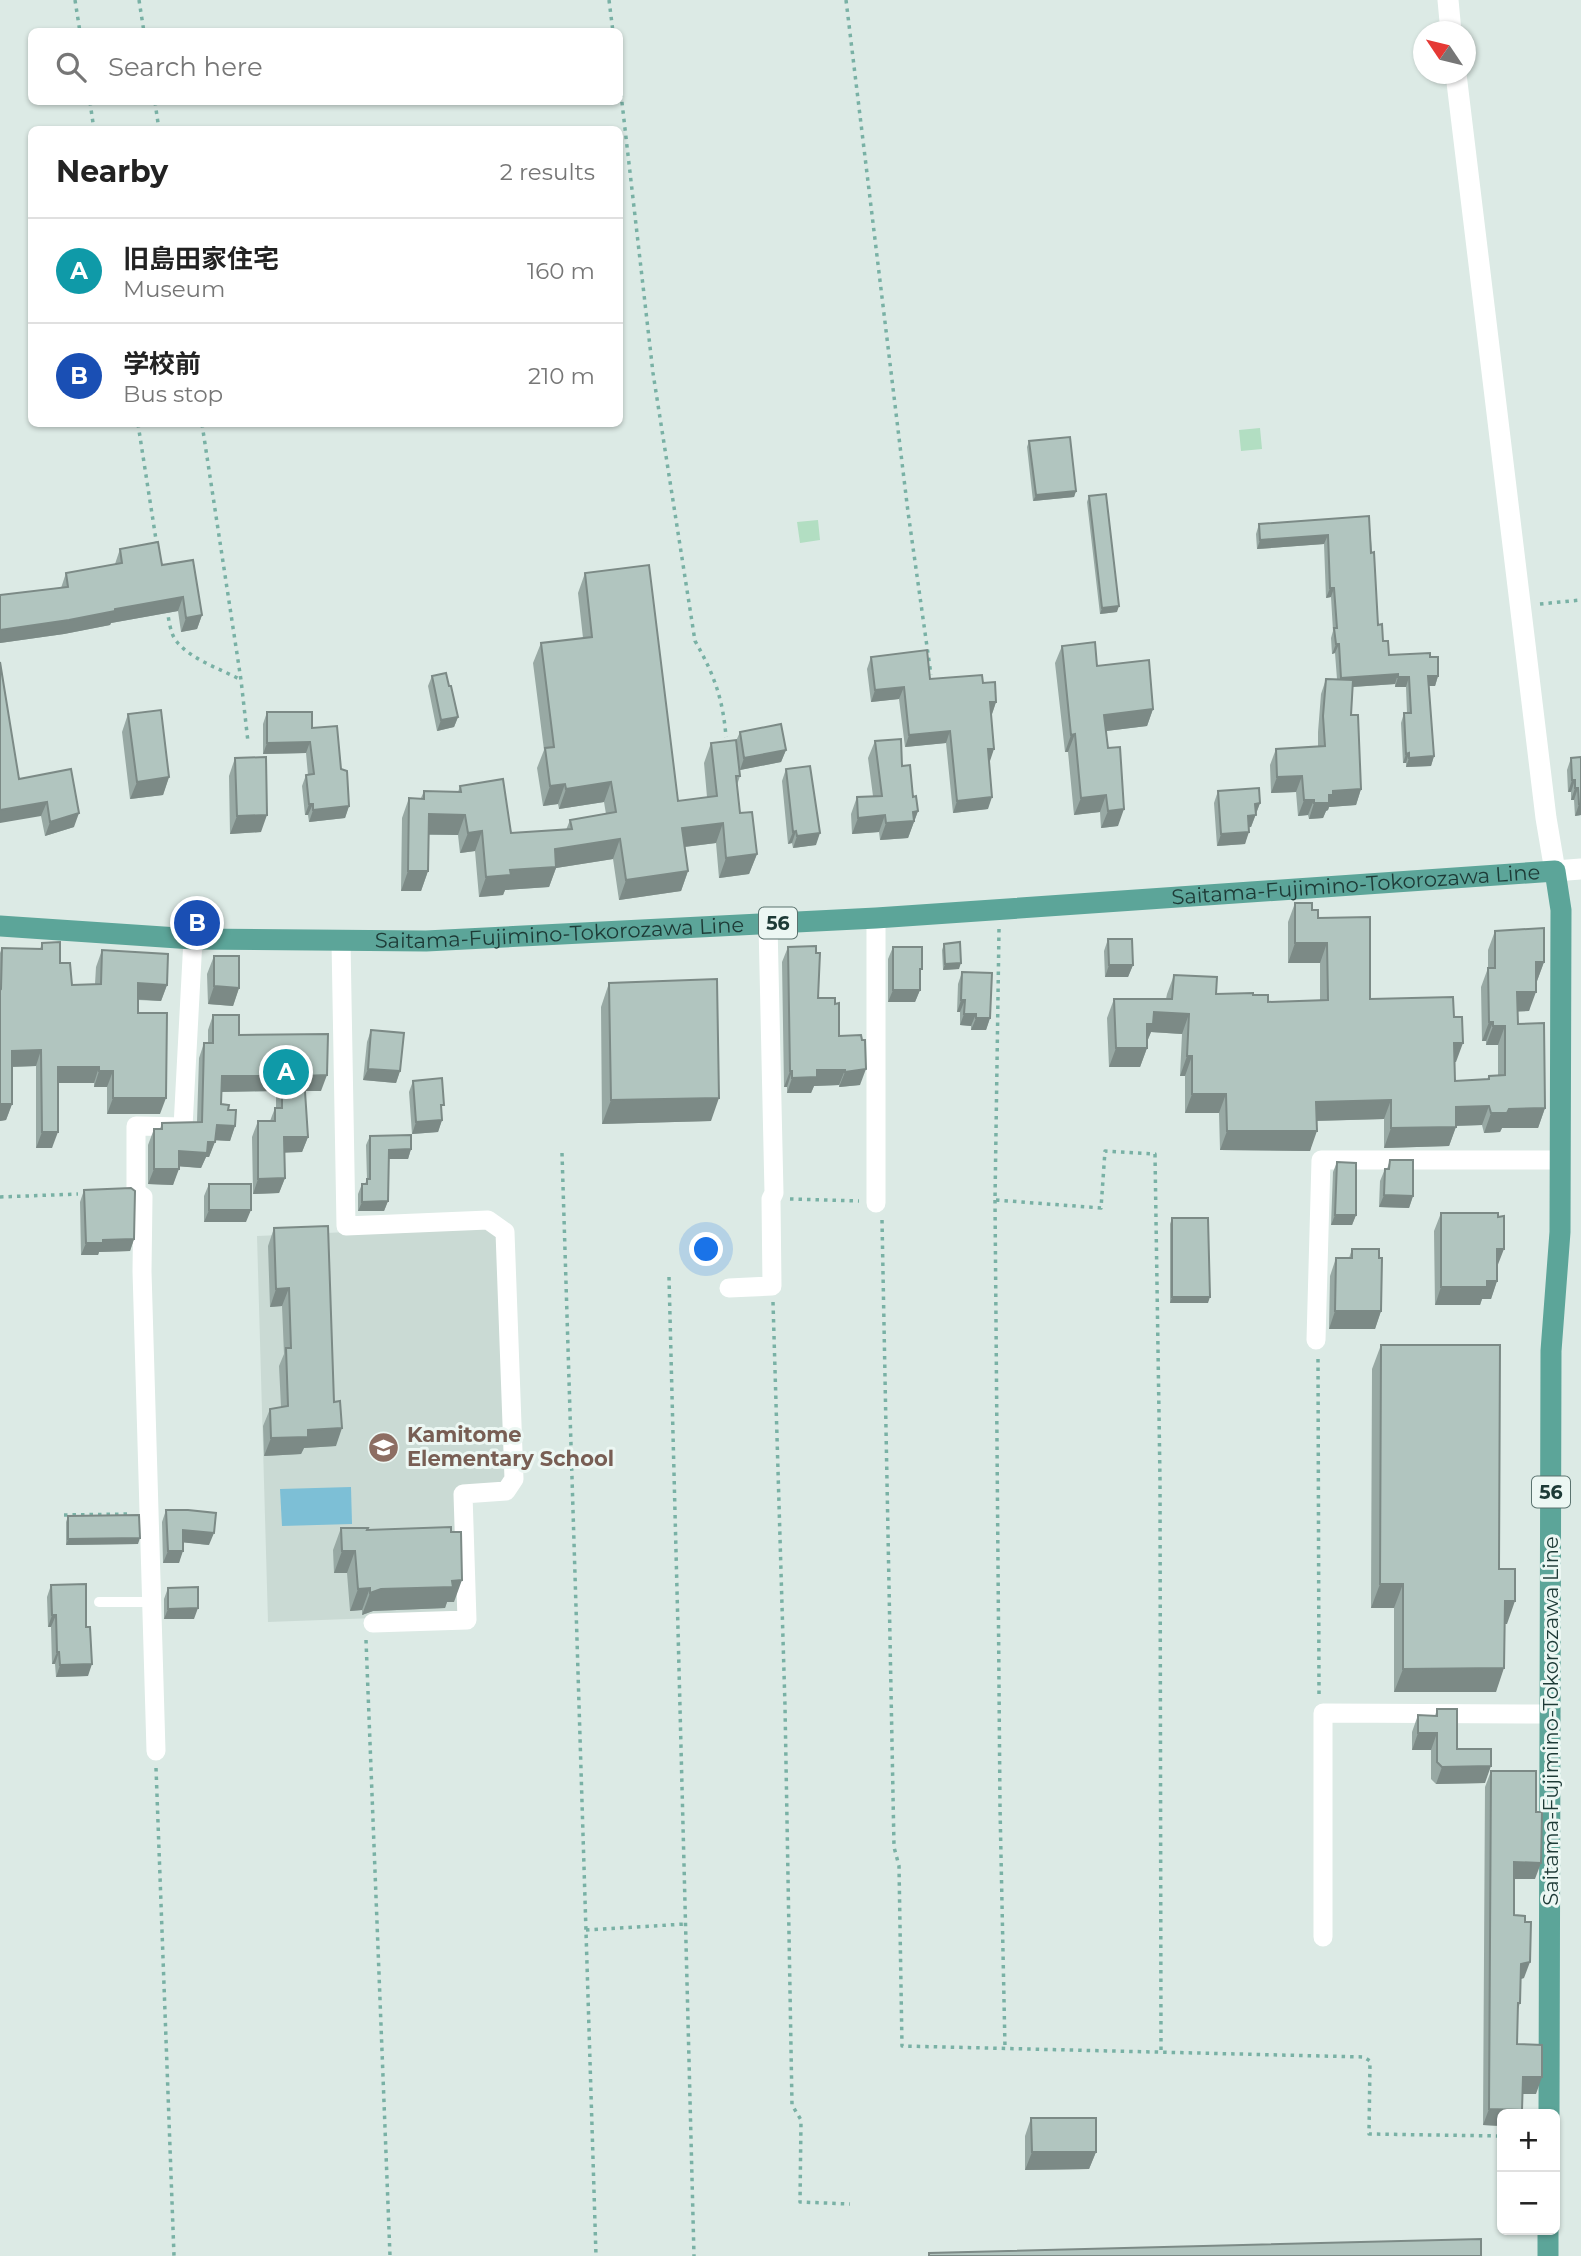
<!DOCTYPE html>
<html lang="en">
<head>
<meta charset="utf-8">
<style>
  body { margin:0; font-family:Montserrat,"Noto Sans JP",sans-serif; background:#f6f6f6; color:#222 }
  .controls { position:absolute; right:21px; bottom:21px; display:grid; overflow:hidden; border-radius:10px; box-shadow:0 2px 5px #0004 }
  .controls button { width:63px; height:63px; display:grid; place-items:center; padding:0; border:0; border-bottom:2px solid #e0e0e0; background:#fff; color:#222; font:35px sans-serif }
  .compass { position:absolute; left:1413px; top:21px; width:63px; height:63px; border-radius:50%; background:#fff; box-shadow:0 2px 5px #0004; rotate:305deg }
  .you { position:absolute; left:707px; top:1250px; width:24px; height:24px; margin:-18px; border:5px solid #fff; border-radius:50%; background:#1a73e8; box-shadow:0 0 0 10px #1a73e833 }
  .badge { display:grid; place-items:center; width:46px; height:46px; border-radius:50%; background:#854f32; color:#fff; font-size:23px; font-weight:700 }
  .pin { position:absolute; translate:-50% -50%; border:4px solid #fff; box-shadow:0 2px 7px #0006 }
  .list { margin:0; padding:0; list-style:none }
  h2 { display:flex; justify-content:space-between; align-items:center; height:91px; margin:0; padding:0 28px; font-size:30px }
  h2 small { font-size:23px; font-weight:400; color:#767676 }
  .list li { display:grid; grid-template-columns:46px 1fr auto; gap:21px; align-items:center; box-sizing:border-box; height:105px; padding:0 28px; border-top:2px solid #e0e0e0 }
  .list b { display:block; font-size:26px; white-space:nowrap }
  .list p { margin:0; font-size:23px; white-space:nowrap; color:#767676 }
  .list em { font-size:23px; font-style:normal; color:#767676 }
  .icon { flex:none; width:38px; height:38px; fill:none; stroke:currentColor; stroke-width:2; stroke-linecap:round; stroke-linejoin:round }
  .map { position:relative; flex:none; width:1581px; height:2256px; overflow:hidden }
  .search { position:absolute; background:#fff; box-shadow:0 2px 5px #0004; left:28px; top:28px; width:595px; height:77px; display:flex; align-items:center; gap:18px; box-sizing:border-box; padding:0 24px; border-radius:10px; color:#767676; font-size:26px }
  .panel { position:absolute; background:#fff; box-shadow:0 2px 5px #0004; left:28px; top:126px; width:595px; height:301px; border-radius:10px }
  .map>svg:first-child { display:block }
</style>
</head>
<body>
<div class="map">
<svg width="1581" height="2256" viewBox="0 0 1581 2256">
  <rect width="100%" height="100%" fill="#dceae5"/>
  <path fill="#cadad4" d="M 485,1226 L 501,1236 L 507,1479 L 501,1486 L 457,1490 L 461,1607 L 455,1615 L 268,1622 L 257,1236 Z"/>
  <path fill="#b2dec2" d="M 1260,428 L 1262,449 L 1241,451 L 1239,430 Z
    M 818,520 L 820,540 L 800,543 L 797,522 Z"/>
  <path fill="#7dbfd6" d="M 351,1487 L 352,1524 L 282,1526 L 280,1489 Z"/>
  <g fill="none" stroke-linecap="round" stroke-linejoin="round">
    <path stroke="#79b1a5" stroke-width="3.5" stroke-dasharray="3.5 5" stroke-linecap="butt" d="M 75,0 L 80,32
      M 139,0 L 144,32
      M 609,0 L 613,32
      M 846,0 L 908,512 L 931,675
      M 620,85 L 653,373 L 695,641 C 714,674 723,699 726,737
      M 90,102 L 94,130
      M 155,102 L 159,130
      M 138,424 L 157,546
      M 202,424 L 241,680 L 248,742
      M 1540,604 L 1581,600
      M 167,609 C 169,620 170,634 177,642 C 192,660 221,669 241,680
      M 999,929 L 995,1200 L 1101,1208 L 1105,1151 L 1155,1154 L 1160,1480 L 1161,2052
      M 562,1153 L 596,2256
      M 0,1197 L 78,1194
      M 790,1199 L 859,1201
      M 995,1200 L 1000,1807 L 1005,2048
      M 882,1220 L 894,1847 L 899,1866 L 902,2046 L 1364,2057 L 1370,2061 L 1369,2134 L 1502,2136
      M 669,1277 L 694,2256
      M 773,1302 L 785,1706 L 792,2105 L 801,2120 L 800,2202 L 850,2204
      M 1318,1359 L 1319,1694
      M 64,1515 L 130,1514
      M 366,1640 L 390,2256
      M 156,1768 L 174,2256
      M 586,1930 L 685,1924"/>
    <path stroke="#fff" stroke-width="10" d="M 99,1602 L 152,1602"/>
    <path stroke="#fff" stroke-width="19" d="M 876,918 L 876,1203
      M 341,941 L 346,1226 L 488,1220 L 505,1232 L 514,1479 L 506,1491 L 463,1494 L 467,1620 L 373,1623
      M 729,1288 L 772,1286 L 771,1199 L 774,1193 L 768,924
      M 1316,1340 L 1321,1160 L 1560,1160
      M 156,1751 L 142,1271 L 143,1197 L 136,1192 L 136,1126 L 183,1127 L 193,939
      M 1323,1937 L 1323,1713 L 1551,1714"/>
    <path stroke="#fff" stroke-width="21" d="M 1448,0 L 1451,32
      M 1456,74 L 1546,818 L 1555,871"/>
    <path stroke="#fff" stroke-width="21" d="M 1555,871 L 1581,869"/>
    <g stroke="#5ca599" stroke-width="21">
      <path id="s1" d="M 0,926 L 193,939 L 426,941 L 876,918 L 1555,871 L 1561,910 L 1560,1232 L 1551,1351 L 1549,2114"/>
      <path d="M 1548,2256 L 1548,2230"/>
    </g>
  </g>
  <path fill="#98a9a4" d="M 1029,441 L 1076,491 L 1074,497 L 1033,501 L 1027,447 Z
    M 1089,496 L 1117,612 L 1100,614 L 1087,502 Z
    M 1369,516 L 1378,625 L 1383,641 L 1389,655 L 1430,657 L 1438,676 L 1435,686 L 1429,686 L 1434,756 L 1431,766 L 1406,767 L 1406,763 L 1403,763 L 1401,723 L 1404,713 L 1407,713 L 1406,687 L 1395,687 L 1395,684 L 1353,687 L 1351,715 L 1361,789 L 1356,805 L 1329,807 L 1328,810 L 1326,811 L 1323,818 L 1309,819 L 1308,815 L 1298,816 L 1296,792 L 1271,793 L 1270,765 L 1276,749 L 1318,746 L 1318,732 L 1321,694 L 1326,679 L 1337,679 L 1335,653 L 1332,654 L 1331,638 L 1333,631 L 1331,597 L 1326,598 L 1324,544 L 1257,549 L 1256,534 L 1259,524 Z
    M 120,549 L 162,565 L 202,615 L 197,629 L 181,632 L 178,611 L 111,623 L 110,625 L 64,634 L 0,643 L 0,595 L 61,588 L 66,573 L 115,564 Z
    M 585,573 L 678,801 L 707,797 L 704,763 L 711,743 L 736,741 L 740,732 L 786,750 L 781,762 L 740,770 L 739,762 L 740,776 L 737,785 L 740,813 L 757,854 L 749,874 L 719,878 L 716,843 L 685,847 L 688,871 L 681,891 L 619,900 L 613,859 L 556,868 L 549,887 L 505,890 L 503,895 L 479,897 L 475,851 L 460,853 L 458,835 L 428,835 L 428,871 L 421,891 L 401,891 L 402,818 L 409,798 L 421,798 L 424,791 L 458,792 L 460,786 L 511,833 L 566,830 L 570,820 L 606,814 L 604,802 L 559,809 L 558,804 L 543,806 L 537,768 L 544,750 L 533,663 L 541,643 L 583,638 L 578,593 Z
    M 1062,646 L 1097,666 L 1153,709 L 1147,726 L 1106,731 L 1118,826 L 1101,828 L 1100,812 L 1074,815 L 1068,752 L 1065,752 L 1055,663 Z
    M 871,657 L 930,679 L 983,683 L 996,702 L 992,714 L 991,714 L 988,809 L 953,813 L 946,743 L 905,747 L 899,699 L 871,702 L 867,669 Z
    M 432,676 L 449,686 L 458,717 L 454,727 L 437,731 L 428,686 Z
    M 267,712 L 312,728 L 341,769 L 349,806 L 345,818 L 309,822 L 308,815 L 305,815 L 302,786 L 306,775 L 308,775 L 306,753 L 263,754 L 263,724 Z
    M 128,714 L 169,777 L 163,795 L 130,799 L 122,732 Z
    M 875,741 L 902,766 L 918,811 L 908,838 L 880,840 L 879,832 L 852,834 L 851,814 L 857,797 L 873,796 L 868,758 Z
    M 1581,757 L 1581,815 L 1575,816 L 1574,800 L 1571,800 L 1571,792 L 1568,792 L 1567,770 L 1571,758 Z
    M 235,758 L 261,832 L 230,834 L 229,776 Z
    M 786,769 L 816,845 L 793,848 L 792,843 L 788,844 L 782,781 Z
    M 19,779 L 74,827 L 45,836 L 41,816 Z
    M 1218,791 L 1260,803 L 1251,827 L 1249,827 L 1245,844 L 1217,846 L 1214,803 Z
    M 1295,903 L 1312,910 L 1318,918 L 1370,999 L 1456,1062 L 1454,1062 L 1455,1081 L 1487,1079 L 1489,1076 L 1498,1075 L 1498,1045 L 1486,1045 L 1486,1041 L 1482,1041 L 1481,987 L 1488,968 L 1488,950 L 1495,931 L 1544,962 L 1537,981 L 1536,981 L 1529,1011 L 1518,1011 L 1518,1024 L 1545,1108 L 1538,1128 L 1502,1128 L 1500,1132 L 1484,1133 L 1482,1125 L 1456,1126 L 1449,1146 L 1384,1148 L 1384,1119 L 1317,1121 L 1310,1151 L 1220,1150 L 1219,1113 L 1185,1113 L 1185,1076 L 1180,1076 L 1182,1034 L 1151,1032 L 1147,1042 L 1147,1048 L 1140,1067 L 1109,1067 L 1107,1018 L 1114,999 L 1166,999 L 1167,994 L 1174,975 L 1216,994 L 1268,1002 L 1320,1000 L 1320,963 L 1288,963 L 1288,922 Z
    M 1108,939 L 1133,965 L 1128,977 L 1105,977 L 1104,951 Z
    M 42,943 L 60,963 L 72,985 L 95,984 L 96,967 L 102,950 L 167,985 L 161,1001 L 138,1000 L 138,1013 L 160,1114 L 107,1114 L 107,1087 L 94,1087 L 94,1083 L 58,1083 L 52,1148 L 36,1148 L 36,1066 L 12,1067 L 12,1104 L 6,1120 L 0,1121 L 0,953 L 2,948 L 40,949 Z
    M 944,944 L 959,969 L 943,970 L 942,950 Z
    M 788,947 L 839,1036 L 860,1085 L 839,1087 L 839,1085 L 814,1086 L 811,1093 L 787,1093 L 787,1087 L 784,1087 L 782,962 Z
    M 893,947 L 920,990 L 915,1002 L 888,1002 L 888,959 Z
    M 214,956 L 239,988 L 233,1006 L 208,1004 L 207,974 Z
    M 962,972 L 990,1018 L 986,1030 L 971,1030 L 971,1026 L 960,1025 L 960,1012 L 957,1012 L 958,984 Z
    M 609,983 L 711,1121 L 602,1124 L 601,1007 Z
    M 213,1015 L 239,1035 L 321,1091 L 305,1091 L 308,1137 L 302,1152 L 285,1152 L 285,1178 L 279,1193 L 253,1194 L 252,1137 L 258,1121 L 270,1121 L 275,1108 L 276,1108 L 276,1091 L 221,1092 L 221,1104 L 228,1110 L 235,1126 L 230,1141 L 215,1140 L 209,1157 L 206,1157 L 201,1168 L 179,1166 L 173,1185 L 148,1184 L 148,1145 L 154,1129 L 160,1129 L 162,1123 L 197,1122 L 199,1058 L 204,1043 L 208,1043 L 208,1030 Z
    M 371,1030 L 400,1071 L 396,1083 L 363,1080 L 367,1042 Z
    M 413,1081 L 442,1120 L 438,1132 L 412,1134 L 409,1092 Z
    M 370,1136 L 411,1149 L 408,1159 L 389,1159 L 388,1201 L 384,1211 L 358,1211 L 358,1194 L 362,1184 L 365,1184 L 367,1179 L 366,1145 Z
    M 1390,1160 L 1413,1196 L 1409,1208 L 1379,1207 L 1380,1181 L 1385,1169 L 1387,1169 Z
    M 1337,1162 L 1356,1215 L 1352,1225 L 1331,1225 L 1333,1172 Z
    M 209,1184 L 246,1222 L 204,1222 L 204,1196 Z
    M 84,1190 L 134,1239 L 130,1251 L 99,1252 L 98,1255 L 81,1255 L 80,1202 Z
    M 1441,1213 L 1497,1267 L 1497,1281 L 1491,1299 L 1482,1299 L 1480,1305 L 1435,1305 L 1434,1231 Z
    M 1172,1218 L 1208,1303 L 1170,1303 L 1170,1224 Z
    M 274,1228 L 336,1446 L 304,1448 L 301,1454 L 264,1456 L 263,1426 L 270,1409 L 281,1407 L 279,1366 L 284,1354 L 282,1306 L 270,1307 L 268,1246 Z
    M 1352,1249 L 1381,1311 L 1375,1329 L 1329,1329 L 1330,1276 L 1336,1258 L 1349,1258 Z
    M 1381,1345 L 1499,1569 L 1507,1624 L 1504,1624 L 1496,1692 L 1394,1692 L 1394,1608 L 1371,1608 L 1372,1369 Z
    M 166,1510 L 209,1545 L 183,1542 L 179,1563 L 163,1563 L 162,1522 Z
    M 68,1516 L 138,1544 L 66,1545 L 66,1522 Z
    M 341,1528 L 368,1530 L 454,1602 L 447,1602 L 445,1608 L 373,1611 L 362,1615 L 362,1610 L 350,1611 L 347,1573 L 334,1573 L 333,1550 Z
    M 51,1585 L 86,1627 L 88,1676 L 56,1677 L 55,1664 L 52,1664 L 51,1627 L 48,1627 L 47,1597 Z
    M 168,1588 L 194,1619 L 164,1619 L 164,1599 Z
    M 1437,1709 L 1457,1749 L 1485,1783 L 1436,1784 L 1431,1779 L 1431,1750 L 1412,1750 L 1412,1732 L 1418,1715 L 1435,1716 Z
    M 1491,1771 L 1535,1879 L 1514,1879 L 1514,1915 L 1524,1978 L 1521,1979 L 1520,2003 L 1518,2009 L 1517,2044 L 1536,2094 L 1522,2094 L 1502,2114 L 1502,2126 L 1483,2125 L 1485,1787 Z
    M 1031,2118 L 1096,2152 L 1089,2169 L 1025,2170 L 1025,2136 Z"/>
  <path fill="#7c8a86" d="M 1076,491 L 1074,497 L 1033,501 L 1036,495 Z
    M 1328,535 L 1324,544 L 1257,549 L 1260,540 Z
    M 1330,588 L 1334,588 L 1331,597 L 1326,598 Z
    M 183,597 L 178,611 L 111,623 L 110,625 L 64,634 L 0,643 L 0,630 Z
    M 1119,606 L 1117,612 L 1100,614 L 1102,608 Z
    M 202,615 L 197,629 L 181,632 L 186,618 Z
    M 1336,644 L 1339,644 L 1335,653 L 1332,654 Z
    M 1398,674 L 1395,684 L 1337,688 L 1341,678 Z
    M 1428,676 L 1438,676 L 1435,686 L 1425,686 Z
    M 1398,677 L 1409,677 L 1406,687 L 1395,687 Z
    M 904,687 L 899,699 L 871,702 L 875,690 Z
    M 990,702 L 996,702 L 992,714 L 986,714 Z
    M 1153,709 L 1147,726 L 1098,732 L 1104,715 Z
    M 458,717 L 454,727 L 437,731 L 441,720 Z
    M 950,731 L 946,743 L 905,747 L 909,735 Z
    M 1075,734 L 1068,752 L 1065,752 L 1071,735 Z
    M 310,742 L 306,753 L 263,754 L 267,743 Z
    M 988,749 L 994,749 L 990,761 L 983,761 Z
    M 786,750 L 781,762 L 740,770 L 744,758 Z
    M 1409,753 L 1406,763 L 1403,763 L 1406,754 Z
    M 1434,756 L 1431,766 L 1406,767 L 1409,758 Z
    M 1302,776 L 1296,792 L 1271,793 L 1277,777 Z
    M 169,777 L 163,795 L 130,799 L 137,782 Z
    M 1572,780 L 1575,780 L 1571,792 L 1568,792 Z
    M 611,782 L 604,802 L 559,809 L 566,789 Z
    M 565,784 L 558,804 L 543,806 L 550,786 Z
    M 1575,788 L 1578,788 L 1574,800 L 1571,800 Z
    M 1361,789 L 1356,805 L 1329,807 L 1328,810 L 1326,811 L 1323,818 L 1309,819 L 1314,803 L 1333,791 Z
    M 1106,795 L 1100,812 L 1074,815 L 1081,798 Z
    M 992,797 L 988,809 L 953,813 L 957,801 Z
    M 1304,800 L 1314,800 L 1308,815 L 1298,816 Z
    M 47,802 L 41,816 L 0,823 L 0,810 Z
    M 1260,803 L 1251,827 L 1244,828 L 1248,816 L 1255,804 Z
    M 309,804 L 313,804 L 308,815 L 305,815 Z
    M 1579,804 L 1581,804 L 1581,815 L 1575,816 Z
    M 349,806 L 345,818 L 309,822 L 313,810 Z
    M 1124,809 L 1118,826 L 1101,828 L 1108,811 Z
    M 918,811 L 908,838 L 880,840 L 886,823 L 913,812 Z
    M 79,813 L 74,827 L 45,836 L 50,822 Z
    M 429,814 L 465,815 L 458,835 L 422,834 Z
    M 267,815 L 261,832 L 230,834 L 237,816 Z
    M 885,815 L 879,832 L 852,834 L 858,818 Z
    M 723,823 L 716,843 L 675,848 L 682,828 Z
    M 482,831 L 475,851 L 460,853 L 468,833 Z
    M 796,831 L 792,843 L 788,844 L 793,832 Z
    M 1249,832 L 1245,844 L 1217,846 L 1221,834 Z
    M 820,833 L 816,845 L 793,848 L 797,836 Z
    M 620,839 L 613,859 L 556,868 L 549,887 L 505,890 L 503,895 L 479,897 L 486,877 L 510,870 L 555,849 Z
    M 757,854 L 749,874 L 719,878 L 726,858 Z
    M 408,871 L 428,871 L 421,891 L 401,891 Z
    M 688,871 L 681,891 L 619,900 L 626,880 Z
    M 1295,943 L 1327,943 L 1320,963 L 1288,963 Z
    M 1536,962 L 1544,962 L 1537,981 L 1529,982 Z
    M 961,963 L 959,969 L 943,970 L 945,964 Z
    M 1109,965 L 1133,965 L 1128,977 L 1105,977 Z
    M 138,983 L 167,985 L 161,1001 L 133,999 Z
    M 214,986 L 239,988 L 233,1006 L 208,1004 Z
    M 893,990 L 920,990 L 915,1002 L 888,1002 Z
    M 1517,992 L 1536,992 L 1529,1011 L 1510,1012 Z
    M 961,1000 L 965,1000 L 960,1012 L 957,1012 Z
    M 1154,1012 L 1189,1014 L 1182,1034 L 1151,1032 L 1146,1044 L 1147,1024 Z
    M 964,1014 L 976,1014 L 971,1026 L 960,1025 Z
    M 976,1018 L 990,1018 L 986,1030 L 971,1030 Z
    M 1489,1022 L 1493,1022 L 1486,1041 L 1482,1041 Z
    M 1493,1026 L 1505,1026 L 1498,1045 L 1486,1045 Z
    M 1454,1043 L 1463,1043 L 1456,1062 L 1447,1062 Z
    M 1116,1048 L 1147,1048 L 1140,1067 L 1109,1067 Z
    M 41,1050 L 36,1066 L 6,1067 L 12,1051 Z
    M 1187,1056 L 1192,1056 L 1185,1076 L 1180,1076 Z
    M 58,1067 L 99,1067 L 94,1083 L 52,1083 Z
    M 368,1069 L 400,1071 L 396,1083 L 363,1080 Z
    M 866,1069 L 860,1085 L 839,1087 L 845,1072 Z
    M 817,1070 L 845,1070 L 839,1085 L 814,1086 L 811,1093 L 787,1093 L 792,1078 Z
    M 99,1071 L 113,1071 L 107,1087 L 94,1087 Z
    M 790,1071 L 792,1071 L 787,1087 L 784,1087 Z
    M 327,1075 L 321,1091 L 298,1091 L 304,1076 Z
    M 222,1076 L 282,1076 L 276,1091 L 216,1092 Z
    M 1192,1094 L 1226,1094 L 1219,1113 L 1185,1113 Z
    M 113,1098 L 166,1098 L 160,1114 L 107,1114 Z
    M 719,1098 L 711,1121 L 602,1124 L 611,1100 Z
    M 1391,1100 L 1384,1119 L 1309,1121 L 1316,1102 Z
    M 0,1104 L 12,1104 L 6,1120 L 0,1121 Z
    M 1489,1106 L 1482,1125 L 1449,1126 L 1456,1107 Z
    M 1545,1108 L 1538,1128 L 1502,1128 L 1500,1132 L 1484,1133 L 1491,1113 L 1509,1109 Z
    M 442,1120 L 438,1132 L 412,1134 L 416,1122 Z
    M 217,1125 L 235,1126 L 230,1141 L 211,1140 Z
    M 1456,1127 L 1449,1146 L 1384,1148 L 1391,1128 Z
    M 1227,1131 L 1317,1131 L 1310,1151 L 1220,1150 Z
    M 42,1132 L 58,1132 L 52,1148 L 36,1148 Z
    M 284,1137 L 308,1137 L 302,1152 L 279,1153 Z
    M 208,1142 L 215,1142 L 209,1157 L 206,1157 L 201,1168 L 174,1166 L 179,1151 Z
    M 411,1149 L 408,1159 L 385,1159 L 389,1150 Z
    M 154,1169 L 179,1169 L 173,1185 L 148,1184 Z
    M 285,1178 L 279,1193 L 253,1194 L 258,1179 Z
    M 1384,1195 L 1413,1196 L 1409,1208 L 1379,1207 Z
    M 388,1201 L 384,1211 L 358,1211 L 362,1202 Z
    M 209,1210 L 251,1210 L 246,1222 L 204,1222 Z
    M 1335,1215 L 1356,1215 L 1352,1225 L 1331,1225 Z
    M 134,1239 L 130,1251 L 99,1252 L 98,1255 L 81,1255 L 86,1243 L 103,1240 Z
    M 1497,1249 L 1504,1249 L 1497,1267 Z
    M 1487,1281 L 1497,1281 L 1491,1299 L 1482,1299 L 1480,1305 L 1435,1305 L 1441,1287 Z
    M 289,1288 L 282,1306 L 270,1307 L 276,1289 Z
    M 1172,1297 L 1210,1297 L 1208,1303 L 1170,1303 Z
    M 1335,1311 L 1381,1311 L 1375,1329 L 1329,1329 Z
    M 342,1428 L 336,1446 L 304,1448 L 301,1454 L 264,1456 L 271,1438 L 308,1430 Z
    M 183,1530 L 214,1533 L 209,1545 L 179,1542 Z
    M 140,1538 L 138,1544 L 66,1545 L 68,1539 Z
    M 168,1551 L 183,1551 L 179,1563 L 163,1563 Z
    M 342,1551 L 355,1551 L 347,1573 L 334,1573 Z
    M 462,1580 L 454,1602 L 447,1602 L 445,1608 L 373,1611 L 362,1615 L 370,1593 L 381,1589 Z
    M 1380,1584 L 1403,1584 L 1394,1608 L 1371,1608 Z
    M 370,1588 L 362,1610 L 350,1611 L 358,1589 Z
    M 1505,1601 L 1515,1601 L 1507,1624 L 1496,1624 Z
    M 198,1608 L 194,1619 L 164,1619 L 168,1609 Z
    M 52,1615 L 56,1615 L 51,1627 L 48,1627 Z
    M 57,1652 L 59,1652 L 55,1664 L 52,1664 Z
    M 92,1664 L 88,1676 L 56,1677 L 60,1665 Z
    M 1504,1668 L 1496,1692 L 1394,1692 L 1403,1669 Z
    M 1418,1733 L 1437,1733 L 1431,1750 L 1412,1750 Z
    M 1491,1766 L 1485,1783 L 1436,1784 L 1442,1767 Z
    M 1514,1862 L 1541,1863 L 1535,1879 L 1508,1879 Z
    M 1530,1962 L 1524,1978 L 1515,1980 L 1521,1964 Z
    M 1523,2077 L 1542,2077 L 1536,2094 L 1517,2094 Z
    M 1489,2109 L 1522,2110 L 1520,2114 L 1502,2114 L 1502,2126 L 1483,2125 Z
    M 1032,2152 L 1096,2152 L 1089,2169 L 1025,2170 Z"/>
  <path fill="#b1c5bf" stroke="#7c8a86" stroke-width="2" d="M 1070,437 L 1076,491 L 1036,495 L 1029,441 Z
    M 1106,494 L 1119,606 L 1102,608 L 1089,496 Z
    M 1369,516 L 1371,553 L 1374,552 L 1378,625 L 1382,624 L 1383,641 L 1388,641 L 1389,655 L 1430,653 L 1430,657 L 1438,657 L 1438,676 L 1428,676 L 1434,756 L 1409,758 L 1409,753 L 1406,754 L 1404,713 L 1411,713 L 1409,677 L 1398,677 L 1398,674 L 1341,678 L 1339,644 L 1336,644 L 1334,628 L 1337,628 L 1334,588 L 1330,588 L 1328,535 L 1260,540 L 1259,524 Z
    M 158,542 L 162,565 L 193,560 L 202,615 L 186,618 L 183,597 L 115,609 L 115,611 L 69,620 L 0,630 L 0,595 L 68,587 L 66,573 L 122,563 L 120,549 Z
    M 649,565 L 678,801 L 717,796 L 711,743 L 736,740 L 740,776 L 736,776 L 740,813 L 752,812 L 757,854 L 726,858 L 723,823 L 682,828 L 688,871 L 626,880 L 620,839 L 555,849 L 556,867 L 510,870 L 511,875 L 486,877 L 482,831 L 468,833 L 465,815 L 429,814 L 428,871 L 408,871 L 409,798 L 424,799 L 424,791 L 461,792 L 460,786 L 503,779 L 511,833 L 572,829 L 570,820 L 616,812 L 611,782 L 566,789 L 565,784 L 550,786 L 545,748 L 554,747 L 541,643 L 592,637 L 585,573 Z
    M 1095,642 L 1097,666 L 1149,660 L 1153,709 L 1104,715 L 1108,748 L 1120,747 L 1124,809 L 1108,811 L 1106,795 L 1081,798 L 1075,734 L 1071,735 L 1062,646 Z
    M 927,650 L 930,679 L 982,675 L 983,683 L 995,682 L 996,702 L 990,702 L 994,749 L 988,749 L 992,797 L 957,801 L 950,731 L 909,735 L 904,687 L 875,690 L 871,657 Z
    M 0,662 L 19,779 L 71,769 L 79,813 L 50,822 L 47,802 L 0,810 Z
    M 446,673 L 449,686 L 451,686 L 458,717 L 441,720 L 432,676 Z
    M 1326,679 L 1353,680 L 1351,715 L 1358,715 L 1361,789 L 1333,791 L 1333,795 L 1329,795 L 1329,803 L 1314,803 L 1314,800 L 1304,800 L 1302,776 L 1277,777 L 1276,749 L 1325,746 L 1323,716 Z
    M 161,710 L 169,777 L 137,782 L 128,714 Z
    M 267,712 L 312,712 L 312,728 L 337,726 L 341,769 L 347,771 L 349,806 L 313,810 L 313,804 L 309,804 L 306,775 L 314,774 L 310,742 L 267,743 Z
    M 781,724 L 786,750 L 744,758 L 740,732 Z
    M 901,739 L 902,766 L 910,765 L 913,797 L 916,796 L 918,811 L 913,812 L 914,821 L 886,823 L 885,815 L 858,818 L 857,797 L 882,796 L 875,741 Z
    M 266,757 L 267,815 L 237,816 L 235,758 Z
    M 1581,757 L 1581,804 L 1579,804 L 1578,788 L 1575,788 L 1575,780 L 1572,780 L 1571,758 Z
    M 810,766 L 820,833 L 797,836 L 796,831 L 793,832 L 786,769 Z
    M 1259,788 L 1260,803 L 1255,804 L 1256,815 L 1248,816 L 1249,832 L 1221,834 L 1218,791 Z
    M 1295,903 L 1312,903 L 1312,910 L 1318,910 L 1318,918 L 1370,917 L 1370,999 L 1453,997 L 1454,1017 L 1462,1017 L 1463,1043 L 1454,1043 L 1455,1081 L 1489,1079 L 1489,1076 L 1505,1075 L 1505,1026 L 1493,1026 L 1493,1022 L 1489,1022 L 1488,968 L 1495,968 L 1495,931 L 1544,928 L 1544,962 L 1536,962 L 1536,992 L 1517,992 L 1518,1024 L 1544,1023 L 1545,1108 L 1509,1109 L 1507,1113 L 1491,1113 L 1489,1106 L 1456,1107 L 1456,1127 L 1391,1128 L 1391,1100 L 1316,1102 L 1317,1131 L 1227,1131 L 1226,1094 L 1192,1094 L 1192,1056 L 1187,1056 L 1189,1014 L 1154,1012 L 1153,1024 L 1147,1024 L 1147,1048 L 1116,1048 L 1114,999 L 1172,999 L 1174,975 L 1217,977 L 1216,994 L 1253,993 L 1253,995 L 1268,995 L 1268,1002 L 1328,1000 L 1327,943 L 1295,943 Z
    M 1108,939 L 1132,939 L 1133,965 L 1109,965 Z
    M 60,942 L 60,963 L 70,963 L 72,985 L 101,984 L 102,950 L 168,954 L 167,985 L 138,983 L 138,1013 L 167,1013 L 166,1098 L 113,1098 L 113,1071 L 99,1071 L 99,1067 L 58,1067 L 58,1132 L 42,1132 L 41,1050 L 12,1051 L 12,1104 L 0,1104 L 0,990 L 1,989 L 2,948 L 42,949 L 42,943 Z
    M 960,942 L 961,963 L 945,964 L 944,944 Z
    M 816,946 L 816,953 L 820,953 L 818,998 L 835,998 L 835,1004 L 839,1003 L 839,1036 L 861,1035 L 862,1040 L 865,1040 L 866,1069 L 845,1072 L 845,1070 L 817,1070 L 817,1077 L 792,1078 L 792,1071 L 790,1071 L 788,947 Z
    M 893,947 L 922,947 L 922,969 L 920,969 L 920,990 L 893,990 Z
    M 214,956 L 239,956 L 239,988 L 214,986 Z
    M 962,972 L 992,973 L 990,1018 L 976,1018 L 976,1014 L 964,1014 L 965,1000 L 961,1000 Z
    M 717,979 L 719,1098 L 611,1100 L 609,983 Z
    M 213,1015 L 239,1015 L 239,1035 L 328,1034 L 327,1075 L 304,1076 L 308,1137 L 284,1137 L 285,1178 L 258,1179 L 258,1121 L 275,1121 L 275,1108 L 282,1108 L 282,1076 L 222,1076 L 221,1104 L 229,1105 L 228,1110 L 236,1110 L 235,1126 L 217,1125 L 215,1142 L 208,1142 L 207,1153 L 179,1151 L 179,1169 L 154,1169 L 154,1129 L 162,1129 L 162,1123 L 202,1122 L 204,1043 L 213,1043 Z
    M 371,1030 L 404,1033 L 400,1071 L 368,1069 Z
    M 442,1078 L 444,1105 L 441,1105 L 442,1120 L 416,1122 L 413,1081 Z
    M 411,1135 L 411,1149 L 389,1150 L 388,1201 L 362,1202 L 362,1184 L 367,1184 L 367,1179 L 370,1179 L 370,1136 Z
    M 1390,1160 L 1413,1160 L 1413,1196 L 1384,1195 L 1385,1169 L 1389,1169 Z
    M 1337,1162 L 1356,1163 L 1356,1215 L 1335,1215 Z
    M 209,1184 L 251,1184 L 251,1210 L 209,1210 Z
    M 131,1188 L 135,1191 L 134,1239 L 103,1240 L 103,1243 L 86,1243 L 84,1190 Z
    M 1441,1213 L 1498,1213 L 1498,1217 L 1504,1216 L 1504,1249 L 1497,1249 L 1497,1281 L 1487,1281 L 1487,1287 L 1441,1287 Z
    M 1172,1218 L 1208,1218 L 1210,1297 L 1172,1297 Z
    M 328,1226 L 334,1402 L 340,1401 L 342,1428 L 308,1430 L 308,1437 L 271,1438 L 270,1409 L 288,1406 L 286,1348 L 291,1348 L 289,1288 L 276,1289 L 274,1228 Z
    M 1352,1249 L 1379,1249 L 1379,1258 L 1382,1258 L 1381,1311 L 1335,1311 L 1336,1258 L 1352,1258 Z
    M 1381,1345 L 1500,1345 L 1499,1569 L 1515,1569 L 1515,1601 L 1505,1601 L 1504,1668 L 1403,1669 L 1403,1584 L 1380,1584 Z
    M 166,1510 L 188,1510 L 216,1513 L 214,1533 L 183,1530 L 183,1551 L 168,1551 Z
    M 139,1515 L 140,1538 L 68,1539 L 68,1516 Z
    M 451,1527 L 451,1532 L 461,1532 L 462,1580 L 452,1581 L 453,1587 L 381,1589 L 370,1593 L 370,1588 L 358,1589 L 355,1551 L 342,1551 L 341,1528 L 368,1528 L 367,1530 Z
    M 86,1584 L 86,1627 L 90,1627 L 92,1664 L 60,1665 L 59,1652 L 57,1652 L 56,1615 L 52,1615 L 51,1585 Z
    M 198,1587 L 198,1608 L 168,1609 L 168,1588 Z
    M 1437,1709 L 1457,1709 L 1457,1749 L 1491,1749 L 1491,1766 L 1442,1767 L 1437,1762 L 1437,1733 L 1418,1733 L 1418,1715 L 1437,1716 Z
    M 1491,1771 L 1536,1771 L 1536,1812 L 1542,1812 L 1541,1863 L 1514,1862 L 1514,1915 L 1525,1916 L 1525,1922 L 1531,1922 L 1530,1962 L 1521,1964 L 1520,2003 L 1518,2003 L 1517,2044 L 1542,2045 L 1542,2077 L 1523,2077 L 1522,2110 L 1489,2109 Z
    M 1031,2118 L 1096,2118 L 1096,2152 L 1032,2152 Z
    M 1481,2239 L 1481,2256 L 929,2256 L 929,2253 Z"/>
  <defs>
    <symbol id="school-disc" viewBox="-11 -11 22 22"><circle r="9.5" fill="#8d6e63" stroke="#ecf7f3"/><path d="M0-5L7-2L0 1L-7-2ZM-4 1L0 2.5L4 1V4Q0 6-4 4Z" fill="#fff"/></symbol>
  </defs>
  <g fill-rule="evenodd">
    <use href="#school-disc" x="366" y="1430" width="35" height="35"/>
  </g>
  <g text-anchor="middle" stroke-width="6" stroke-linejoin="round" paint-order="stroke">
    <g fill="#ecf7f3" stroke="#5b736f" stroke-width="2">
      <rect x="759" y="907.5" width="38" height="31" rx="5"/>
      <rect x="1532" y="1476.5" width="38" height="31" rx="5"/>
    </g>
    <g font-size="19" font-weight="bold" fill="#1d3a36">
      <text x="778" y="930">56</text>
      <text x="1551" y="1499">56</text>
    </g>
    <g font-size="21" fill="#1d3a36" stroke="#ecf7f3">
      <text dy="7" stroke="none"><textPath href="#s1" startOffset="1358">Saitama-Fujimino-Tokorozawa Line</textPath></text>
      <text dy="7" stroke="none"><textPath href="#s1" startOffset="560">Saitama-Fujimino-Tokorozawa Line</textPath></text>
      <text transform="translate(1551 1721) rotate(-90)" y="7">Saitama-Fujimino-Tokorozawa Line</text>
    </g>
    <g font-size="21" font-weight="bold" fill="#785e54" stroke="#ecf7f3" text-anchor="start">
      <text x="407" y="1442">Kamitome<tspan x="407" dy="24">Elementary School</tspan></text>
    </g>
  </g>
</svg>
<div class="controls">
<button>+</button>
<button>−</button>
</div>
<svg class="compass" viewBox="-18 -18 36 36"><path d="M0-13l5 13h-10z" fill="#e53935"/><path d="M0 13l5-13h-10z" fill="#767676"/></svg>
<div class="you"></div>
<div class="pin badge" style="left:286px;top:1072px;background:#0f9aa8">A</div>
<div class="pin badge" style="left:197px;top:923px;background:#1a4fb4">B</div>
<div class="search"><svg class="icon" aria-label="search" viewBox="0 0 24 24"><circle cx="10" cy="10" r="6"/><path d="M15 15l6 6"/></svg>Search here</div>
<section class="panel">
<h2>Nearby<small>2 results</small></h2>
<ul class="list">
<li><span class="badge" style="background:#0f9aa8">A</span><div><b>旧島田家住宅</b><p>Museum</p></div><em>160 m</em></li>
<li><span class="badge" style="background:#1a4fb4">B</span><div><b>学校前</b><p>Bus stop</p></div><em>210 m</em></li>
</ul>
</section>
</div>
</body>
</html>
